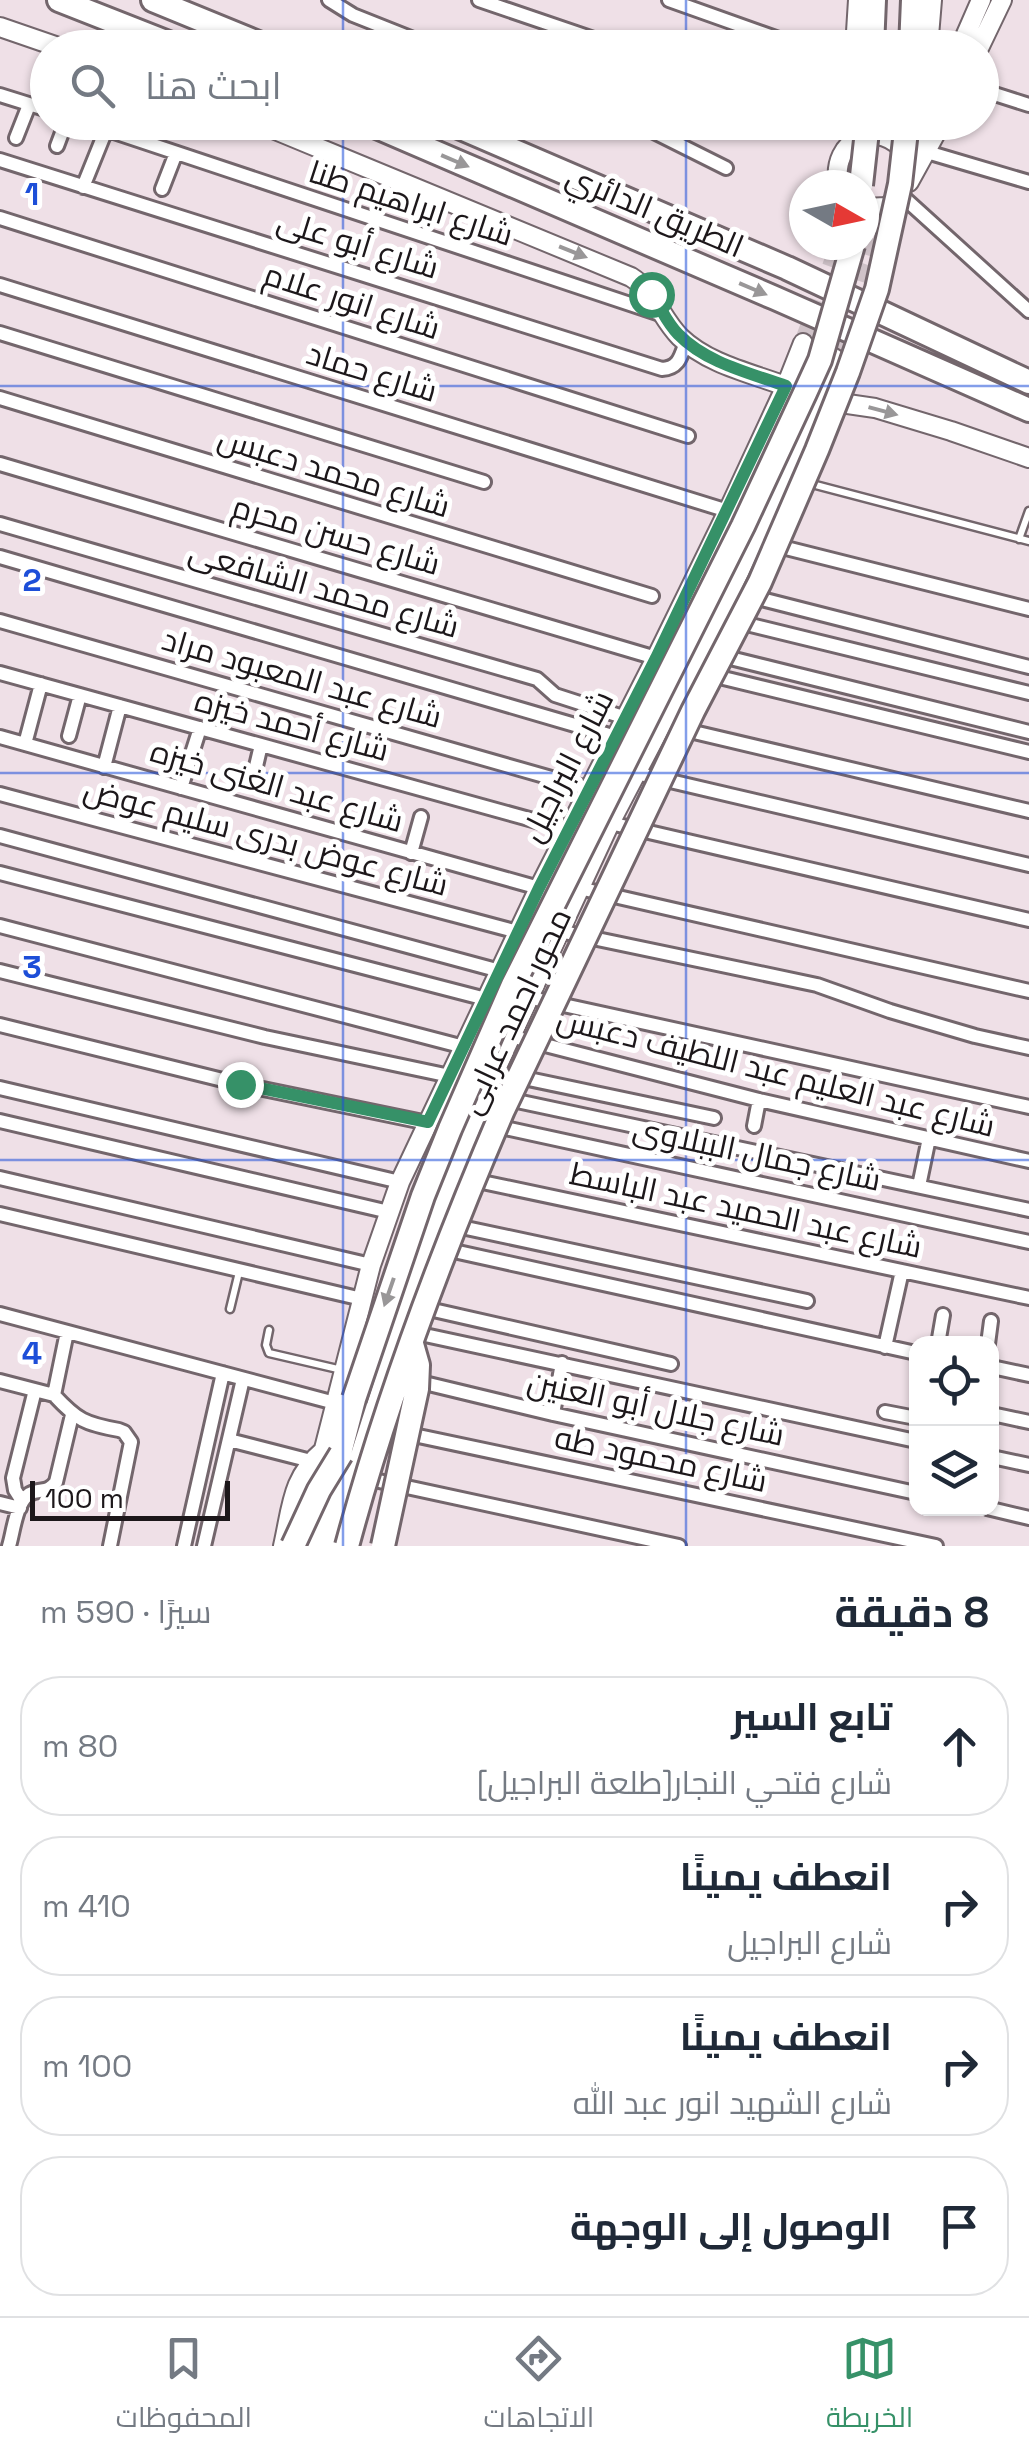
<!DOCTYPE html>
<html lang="ar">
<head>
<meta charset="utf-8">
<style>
  body { margin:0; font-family:"Space Grotesk",Cairo,sans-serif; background:#f6f6f7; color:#1f2937; direction:rtl }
  .controls { position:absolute; right:30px; bottom:30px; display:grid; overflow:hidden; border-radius:20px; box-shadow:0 2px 8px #0004 }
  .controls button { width:90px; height:90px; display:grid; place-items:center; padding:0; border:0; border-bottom:2px solid #e0e1e3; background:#fff; color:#1f2937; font:50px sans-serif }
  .compass { position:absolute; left:789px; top:170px; width:90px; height:90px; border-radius:50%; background:#fff; box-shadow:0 2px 8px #0004; rotate:99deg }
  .scale { position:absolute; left:30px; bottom:25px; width:200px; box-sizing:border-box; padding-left:10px; border:5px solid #1c171a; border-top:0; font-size:28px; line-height:35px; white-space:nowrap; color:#1c171a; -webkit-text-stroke:8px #fff; paint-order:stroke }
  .stop { position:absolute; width:30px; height:30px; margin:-22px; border:8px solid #369168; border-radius:50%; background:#fff }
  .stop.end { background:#369168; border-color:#fff; box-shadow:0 2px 10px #0008 }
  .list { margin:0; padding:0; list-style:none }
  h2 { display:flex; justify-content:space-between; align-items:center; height:130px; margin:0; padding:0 40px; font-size:42px }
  h2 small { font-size:32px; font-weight:400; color:#747a83 }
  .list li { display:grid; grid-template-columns:65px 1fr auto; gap:30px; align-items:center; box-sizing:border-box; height:140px; margin:0 20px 20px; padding:0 20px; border:2px solid #e0e1e3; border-radius:40px }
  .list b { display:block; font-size:38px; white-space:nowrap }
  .list p { margin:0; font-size:32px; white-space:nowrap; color:#747a83 }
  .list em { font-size:32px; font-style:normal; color:#747a83 }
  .icon { flex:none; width:55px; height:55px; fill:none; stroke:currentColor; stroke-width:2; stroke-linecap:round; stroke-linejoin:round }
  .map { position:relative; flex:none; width:1029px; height:1546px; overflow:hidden; direction:ltr }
  .search { position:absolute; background:#fff; box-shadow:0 2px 8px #0004; left:30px; right:30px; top:30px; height:110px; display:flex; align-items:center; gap:25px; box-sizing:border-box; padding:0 35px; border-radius:55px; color:#747a83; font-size:38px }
  .sheet { height:770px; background:#fff }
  nav { display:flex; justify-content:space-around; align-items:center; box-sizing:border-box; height:140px; border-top:2px solid #e0e1e3; background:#fff; font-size:28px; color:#747a83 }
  nav a { display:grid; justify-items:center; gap:5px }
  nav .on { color:#369168 }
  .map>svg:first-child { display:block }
</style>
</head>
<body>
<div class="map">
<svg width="1029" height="1546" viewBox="0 0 1029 1546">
  <rect width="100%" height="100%" fill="#efe0e7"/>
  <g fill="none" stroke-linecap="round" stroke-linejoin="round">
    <path stroke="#cfc2c8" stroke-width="18" stroke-dasharray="18 9" stroke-linecap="butt" d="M 803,343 L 839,245
      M 834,358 L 878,230"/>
    <defs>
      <path id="lane" d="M 808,483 L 1029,541
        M 1019,539 L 1029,511
        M 230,1309 L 239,1272
        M 269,1330 L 266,1345 L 269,1353 L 342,1370"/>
      <path id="street" d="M 329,0 L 353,15 L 436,48
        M 479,0 L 620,48
        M 669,0 L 804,48
        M 982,90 L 1029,105
        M 0,95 L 48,110
        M 84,122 L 663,315
        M 629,122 L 654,132 L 726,168
        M 16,138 L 29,105
        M 57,146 L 66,122
        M 927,152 L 1029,182
        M 0,160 L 662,369 C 679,368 681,356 686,342
        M 83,187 L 106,130
        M 162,189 L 176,153
        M 902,196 L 1029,311
        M 0,218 L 688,436
        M 0,285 L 728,511
        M 0,333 L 484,482
        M 0,398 L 652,596
        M 0,464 L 656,658
        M 0,524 L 537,679 L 555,695 L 626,718
        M 754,540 L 1029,609
        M 0,557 L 616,737
        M 730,591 L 1029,667
        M 718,617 L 1029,693
        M 0,621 L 590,789
        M 718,655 L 1029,732
        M 0,673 L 569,830
        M 711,675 L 1029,752
        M 681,729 L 1029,811
        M 69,736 L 80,695
        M 0,737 L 539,888
        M 25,744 L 41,684
        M 104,767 L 120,706
        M 636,773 L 1029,865
        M 253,779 L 261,745
        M 181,788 L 200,728
        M 0,794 L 518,932
        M 610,823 L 1029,920
        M 0,836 L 500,971
        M 411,853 L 421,817
        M 0,873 L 486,999
        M 579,888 L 1029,991
        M 0,926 L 464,1047
        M 559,931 L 817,985 L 890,1011 L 975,1036 L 1029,1048
        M 0,971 L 265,1037 L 450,1076
        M 527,997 L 1029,1107
        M 0,1025 L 239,1084 L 428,1123
        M 510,1036 L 759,1100 L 1029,1161
        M 495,1072 L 714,1118
        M 0,1088 L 400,1182
        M 479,1093 L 1029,1210
        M 0,1121 L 389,1212
        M 473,1121 L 1029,1242
        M 754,1126 L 759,1100
        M 0,1178 L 371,1265
        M 468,1179 L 1029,1298
        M 919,1186 L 929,1138
        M 0,1214 L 362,1299
        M 452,1225 L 807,1301
        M 440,1248 L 916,1353
        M 420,1307 L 671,1364
        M 0,1314 L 335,1403
        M 67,1332 L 54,1395 C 77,1420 85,1424 119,1430 L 124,1432 L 131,1442 L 110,1546
        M 411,1332 L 916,1441
        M 938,1344 L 943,1315
        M 988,1344 L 991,1321
        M 885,1347 L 902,1271
        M 992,1367 L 1029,1375
        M 412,1380 L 553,1414 L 916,1493
        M 0,1381 L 54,1395
        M 885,1412 L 916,1418
        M 553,1414 L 562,1363
        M 992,1414 L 1029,1422
        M 376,1427 L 936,1546
        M 229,1440 L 311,1461
        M 992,1457 L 1029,1465
        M 365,1478 L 679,1546
        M 22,1501 L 15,1490 L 13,1478 L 35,1390
        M 0,1503 L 20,1508
        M 987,1508 L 1029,1518
        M 9,1546 C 14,1530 16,1497 34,1492 C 45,1489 48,1492 56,1482 L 72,1415
        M 184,1546 L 223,1373
        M 204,1546 L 243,1379"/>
      <path id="secondary" d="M 0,27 L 61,48
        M 855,48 L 858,0
        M 928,48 L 932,0
        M 960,48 L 981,0
        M 979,48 L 1002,0
        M 256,122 L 631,277 C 655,292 661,318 680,337 C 710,366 756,374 793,389
        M 908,157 L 924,122
        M 909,182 L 942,122
        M 839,185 C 829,139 881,116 907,155
        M 864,208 L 886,207 L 900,198
        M 827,401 L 875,408 L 951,431 L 1029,458
        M 314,1488 L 371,1265 L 400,1182 L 539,888 L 656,658 L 728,511 L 786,386 L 803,343
        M 283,1546 C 292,1507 291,1478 324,1450
        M 331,1546 L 435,1221 L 484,1094 L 610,823 L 718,617 L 784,477 L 834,358"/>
      <path id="highway" d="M 59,0 L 181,48
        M 153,0 L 270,48
        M 872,48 L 874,0
        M 911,48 L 913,0
        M 365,122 L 775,298 L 1029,410
        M 447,122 L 787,268 L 1029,382
        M 316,1546 L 354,1399"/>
    </defs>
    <use href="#lane" stroke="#73666c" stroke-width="11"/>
    <use href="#street" stroke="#73666c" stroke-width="18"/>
    <use href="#secondary" stroke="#73666c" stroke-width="22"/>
    <use href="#highway" stroke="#73666c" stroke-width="28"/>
    <use href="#lane" stroke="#fff" stroke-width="6"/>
    <use href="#street" stroke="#fff" stroke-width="12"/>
    <use href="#secondary" stroke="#fff" stroke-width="18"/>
    <use href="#highway" stroke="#fff" stroke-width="22"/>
    <defs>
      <path id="highway-bridge" d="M 861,185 L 868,122
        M 354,1399 L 423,1196 L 450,1129 L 513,985 L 743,526 L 805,393 L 820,360 L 853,245
        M 293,1546 L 319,1490 L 341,1454
        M 347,1546 C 387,1397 442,1252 503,1110 L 693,711 L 760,582 L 817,450 L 848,372 L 877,289 L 900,184 L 907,122
        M 383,1546 L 417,1389 L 418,1365 L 412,1344"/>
    </defs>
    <use href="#highway-bridge" stroke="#73666c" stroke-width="28" stroke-linecap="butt"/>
    <use href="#highway-bridge" stroke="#fff" stroke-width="22"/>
  </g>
  <defs><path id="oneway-solid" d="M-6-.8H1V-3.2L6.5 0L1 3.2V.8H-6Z" transform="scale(2.5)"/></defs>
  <g fill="#999798">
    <use href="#oneway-solid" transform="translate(455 161) rotate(23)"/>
    <use href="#oneway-solid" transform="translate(573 252) rotate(22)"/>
    <use href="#oneway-solid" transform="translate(753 289) rotate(23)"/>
    <use href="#oneway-solid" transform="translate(883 411) rotate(15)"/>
    <use href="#oneway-solid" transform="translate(389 1292) rotate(109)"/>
  </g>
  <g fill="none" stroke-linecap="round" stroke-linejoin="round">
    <path stroke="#369168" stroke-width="12" d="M 240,1084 L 428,1122 L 539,888 L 656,658 L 786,386 C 750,373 706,363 678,334 C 666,322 661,307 651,294"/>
  </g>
  <path fill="none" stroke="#1d4ed8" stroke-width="2.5" stroke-opacity="0.55" d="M 343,0 L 343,48M 686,0 L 686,48M 343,122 L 343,1546M 686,122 L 686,1546M 0,386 L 1029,386M 0,773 L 1029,773M 0,1160 L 1029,1160"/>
  <g text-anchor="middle" stroke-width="10" stroke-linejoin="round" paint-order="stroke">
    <g font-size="32" fill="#1c171a" stroke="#fff">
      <text transform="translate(411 203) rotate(18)" y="11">شارع ابراهيم طنا</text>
      <text transform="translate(655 211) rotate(23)" y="11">الطريق الدائري</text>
      <text transform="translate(358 244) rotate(17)" y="11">شارع أبو على</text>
      <text transform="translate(352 301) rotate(18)" y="11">شارع انور علام</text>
      <text transform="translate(372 372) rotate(17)" y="11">شارع حماد</text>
      <text transform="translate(334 472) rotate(17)" y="11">شارع محمد دعبس</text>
      <text transform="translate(336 535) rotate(16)" y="11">شارع حسن محرم</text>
      <text transform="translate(324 589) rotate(16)" y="11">شارع محمد الشافعى</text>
      <text transform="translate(302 678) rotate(16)" y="11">شارع عبد المعبود مراد</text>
      <text transform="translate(292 725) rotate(15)" y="11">شارع أحمد خيزه</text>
      <text transform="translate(567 766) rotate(-63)" y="11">شارع البراجيل</text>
      <text transform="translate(277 786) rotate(16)" y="11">شارع عبد الغنى خيزه</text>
      <text transform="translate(266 837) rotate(15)" y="11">شارع عوض بدرى سليم عوض</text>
      <text transform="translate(515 1011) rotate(-65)" y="11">محور احمد عرابى</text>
      <text transform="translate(776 1072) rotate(14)" y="11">شارع عبد العليم عبد اللطيف دعبس</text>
      <text transform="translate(757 1154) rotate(12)" y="11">شارع جمال الببلاوى</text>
      <text transform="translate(746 1210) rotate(12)" y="11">شارع عبد الحميد عبد الباسط</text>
      <text transform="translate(656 1408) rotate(12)" y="11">شارع جلال أبو العنين</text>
      <text transform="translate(661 1459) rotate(12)" y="11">شارع محمود طه</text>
    </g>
  </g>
  <g font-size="32" text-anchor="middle" font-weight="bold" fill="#1d4ed8" stroke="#fff" stroke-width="10" stroke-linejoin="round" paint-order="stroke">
    <text x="32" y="205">1</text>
    <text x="32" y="591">2</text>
    <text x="32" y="978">3</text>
    <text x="32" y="1364">4</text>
  </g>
</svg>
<div class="controls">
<button><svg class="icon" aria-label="locate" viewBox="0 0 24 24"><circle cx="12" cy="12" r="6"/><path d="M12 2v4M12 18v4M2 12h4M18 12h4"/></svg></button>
<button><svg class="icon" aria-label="layers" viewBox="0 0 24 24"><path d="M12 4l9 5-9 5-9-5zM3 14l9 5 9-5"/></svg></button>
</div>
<svg class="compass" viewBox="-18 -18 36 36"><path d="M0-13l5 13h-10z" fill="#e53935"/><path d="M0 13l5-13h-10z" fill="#747a83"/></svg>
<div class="scale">100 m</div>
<div class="stop" style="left:651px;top:294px"></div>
<div class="stop end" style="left:240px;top:1084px"></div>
<div class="search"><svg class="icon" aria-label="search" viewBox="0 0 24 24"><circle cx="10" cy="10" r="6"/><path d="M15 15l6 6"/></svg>ابحث هنا</div>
</div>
<section class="sheet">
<h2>8 دقيقة<small>سيرًا · 590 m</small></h2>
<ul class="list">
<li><svg class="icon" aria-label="ahead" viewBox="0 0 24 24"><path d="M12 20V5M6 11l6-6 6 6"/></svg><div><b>تابع السير</b><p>شارع فتحي النجار[طلعة البراجيل]</p></div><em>80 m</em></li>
<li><svg class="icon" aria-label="right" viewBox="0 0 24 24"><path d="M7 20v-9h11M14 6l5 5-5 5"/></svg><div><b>انعطف يمينًا</b><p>شارع البراجيل</p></div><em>410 m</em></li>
<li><svg class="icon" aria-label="right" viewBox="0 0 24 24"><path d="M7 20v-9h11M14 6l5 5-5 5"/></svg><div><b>انعطف يمينًا</b><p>شارع الشهيد انور عبد الله</p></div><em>100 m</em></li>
<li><svg class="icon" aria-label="arrive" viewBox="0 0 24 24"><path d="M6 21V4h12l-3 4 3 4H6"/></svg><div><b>الوصول إلى الوجهة</b></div></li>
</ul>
</section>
<nav>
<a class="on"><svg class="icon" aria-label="map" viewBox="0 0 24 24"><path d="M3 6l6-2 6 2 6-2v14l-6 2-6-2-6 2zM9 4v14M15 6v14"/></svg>الخريطة</a>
<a><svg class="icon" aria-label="directions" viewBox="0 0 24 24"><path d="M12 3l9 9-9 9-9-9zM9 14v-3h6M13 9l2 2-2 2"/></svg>الاتجاهات</a>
<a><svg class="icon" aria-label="saved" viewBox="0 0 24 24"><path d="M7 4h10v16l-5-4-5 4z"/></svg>المحفوظات</a>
</nav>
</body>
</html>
